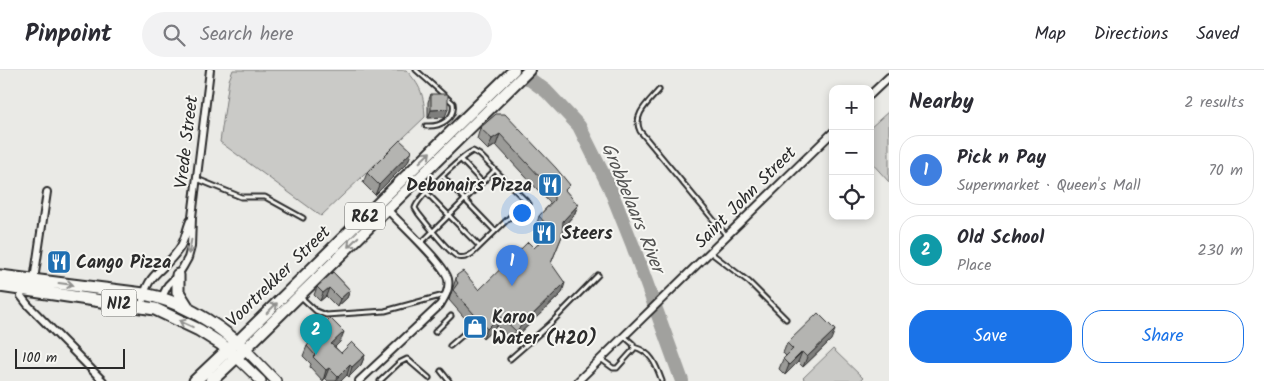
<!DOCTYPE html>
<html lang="en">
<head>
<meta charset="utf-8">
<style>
  body { margin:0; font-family:Kalam,sans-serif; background:#f2f2f3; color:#2b2b33 }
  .controls { position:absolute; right:15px; top:15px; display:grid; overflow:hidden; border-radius:10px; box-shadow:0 2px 8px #0003 }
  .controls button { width:45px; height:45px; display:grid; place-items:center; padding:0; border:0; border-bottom:1px solid #e1e1e2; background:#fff; color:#2b2b33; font:25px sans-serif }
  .scale { position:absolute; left:15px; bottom:12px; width:110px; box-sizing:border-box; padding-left:5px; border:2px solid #2b2b2b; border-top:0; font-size:14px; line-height:18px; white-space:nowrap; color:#2b2b2b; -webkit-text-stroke:4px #f6f6f2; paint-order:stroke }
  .you { position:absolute; left:521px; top:142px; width:18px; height:18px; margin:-12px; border:4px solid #fff; border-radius:50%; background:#1a73e8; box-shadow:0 0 0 8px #1a73e833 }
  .badge { display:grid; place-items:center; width:32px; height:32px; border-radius:50%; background:#1a73e8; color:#fff; font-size:16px; font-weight:700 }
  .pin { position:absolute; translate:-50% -41px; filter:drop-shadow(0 1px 2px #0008) }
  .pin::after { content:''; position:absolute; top:26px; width:18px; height:15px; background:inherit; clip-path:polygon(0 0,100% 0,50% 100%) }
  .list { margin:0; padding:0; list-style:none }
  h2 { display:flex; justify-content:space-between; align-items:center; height:65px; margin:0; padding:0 20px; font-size:21px }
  h2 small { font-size:16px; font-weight:400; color:#7c7c81 }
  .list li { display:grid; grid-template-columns:32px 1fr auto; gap:15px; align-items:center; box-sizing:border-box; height:70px; margin:0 10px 10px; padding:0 10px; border:1px solid #e1e1e2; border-radius:20px }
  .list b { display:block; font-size:19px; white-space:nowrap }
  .list p { margin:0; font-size:16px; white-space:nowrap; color:#7c7c81 }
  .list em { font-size:16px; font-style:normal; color:#7c7c81 }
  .actions { display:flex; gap:10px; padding:15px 20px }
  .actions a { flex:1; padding:11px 0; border:1px solid #1a73e8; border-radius:20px; text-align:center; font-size:18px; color:#1a73e8 }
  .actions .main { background:#1a73e8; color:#fff }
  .icon { flex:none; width:28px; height:28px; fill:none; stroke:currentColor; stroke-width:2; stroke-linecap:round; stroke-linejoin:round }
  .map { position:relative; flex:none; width:889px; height:311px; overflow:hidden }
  header { display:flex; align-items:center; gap:30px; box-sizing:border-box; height:70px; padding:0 25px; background:#fff; border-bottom:1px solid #e1e1e2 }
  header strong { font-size:24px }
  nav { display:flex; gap:28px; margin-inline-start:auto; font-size:18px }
  .search { width:350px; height:45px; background:#f2f2f3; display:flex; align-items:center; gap:12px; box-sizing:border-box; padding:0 18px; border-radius:28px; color:#7c7c81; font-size:19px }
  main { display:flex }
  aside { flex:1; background:#fff }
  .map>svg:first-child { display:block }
</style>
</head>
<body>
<header>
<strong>Pinpoint</strong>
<div class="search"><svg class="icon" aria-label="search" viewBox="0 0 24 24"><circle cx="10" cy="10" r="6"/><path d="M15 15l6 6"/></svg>Search here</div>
<nav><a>Map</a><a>Directions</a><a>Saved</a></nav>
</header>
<main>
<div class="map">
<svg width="889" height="311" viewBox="0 0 889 311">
  <rect width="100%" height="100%" fill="#eaeae6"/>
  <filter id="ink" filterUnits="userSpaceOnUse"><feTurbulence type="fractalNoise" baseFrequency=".02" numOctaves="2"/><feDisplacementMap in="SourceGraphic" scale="10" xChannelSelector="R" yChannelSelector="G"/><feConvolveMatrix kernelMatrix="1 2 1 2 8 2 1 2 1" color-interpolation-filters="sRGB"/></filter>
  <g filter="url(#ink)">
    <path fill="#cacac7" stroke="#7a7a79" d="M 233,0 L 406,0 C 421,16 424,25 425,47 L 321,146 L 220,72 L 229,10 Z
      M 889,41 L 889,112 L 870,91 L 870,58 Z
      M 833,279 L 863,308 L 860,311 L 806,311 L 803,308 Z"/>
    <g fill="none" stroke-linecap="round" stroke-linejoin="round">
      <path stroke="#a1a19e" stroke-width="14" d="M 517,0 L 546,21 L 579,56 L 609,116 L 633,176 L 682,311"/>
      <defs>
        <path id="lane" d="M 416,0 L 453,33 C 456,49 440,57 426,56
          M 659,20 C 649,32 632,45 640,61 L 726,165
          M 461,90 L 482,112
          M 443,107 L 495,161
          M 197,109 L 241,127 L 265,127 L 303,148
          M 426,122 L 479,176
          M 514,143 L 473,183 C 469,186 464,189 458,187 C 448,182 426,153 418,143 L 415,138 C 418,127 462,86 473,81 L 480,85 L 529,134
          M 421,173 L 495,100
          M 711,183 L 749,212 L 786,249
          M 301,227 L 316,241 L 326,245 L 385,241 L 444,225
          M 435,262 L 451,246
          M 450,276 L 466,262
          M 634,277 C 652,282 656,295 662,311
          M 510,289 L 549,255 L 598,205
          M 602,290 L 613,298 L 617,298 L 634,279 L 633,274 L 625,267
          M 441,301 L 449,311
          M 380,311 L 399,293 L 407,289 L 429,308"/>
        <path id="street" d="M 870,25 L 889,7
          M 33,212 L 34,210 L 47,122
          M 23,219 L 21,219 L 21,226 L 28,235 L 103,311
          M 161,229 L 168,215 L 178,205 L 183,197 L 188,188 L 191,177 L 192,147 L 210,0
          M 142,236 C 146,202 162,204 179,179 C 185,171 186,160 190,151
          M 359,311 L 440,235 C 445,227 450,219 448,209 C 444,193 399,153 386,138
          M 578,311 L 833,62"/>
        <path id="secondary" d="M 245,279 L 276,311
          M 236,287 L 261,311"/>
        <path id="primary" d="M 237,272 L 514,0
          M 245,279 L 529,0"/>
        <path id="highway" d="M 178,205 L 178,222 L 188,238
          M 0,206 L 144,224 C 181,231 217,254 245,279 L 211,311
          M 0,216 L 155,239 L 199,260 L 221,274 L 236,287
          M 195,311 L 234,274"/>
      </defs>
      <use href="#lane" stroke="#2b2b2b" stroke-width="7"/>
      <use href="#street" stroke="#2b2b2b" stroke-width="10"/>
      <use href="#secondary" stroke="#2b2b2b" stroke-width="12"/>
      <use href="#primary" stroke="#2b2b2b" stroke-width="14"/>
      <use href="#highway" stroke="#2b2b2b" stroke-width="15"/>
      <use href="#lane" stroke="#f6f6f2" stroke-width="3"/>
      <use href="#street" stroke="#f6f6f2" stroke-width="6"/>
      <use href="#secondary" stroke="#f6f6f2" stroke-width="9"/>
      <use href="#primary" stroke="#f6f6f2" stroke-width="10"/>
      <use href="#highway" stroke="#f6f6f2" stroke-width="11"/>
    </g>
    <path fill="#9b9b98" stroke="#2b2b2b" d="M 431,24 L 445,47 L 428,48 L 428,32 Z
      M 496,44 L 578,135 L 574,145 L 562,158 L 562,166 L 551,193 L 562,223 L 512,271 L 497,256 L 483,269 L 449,230 L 457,205 L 479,220 L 534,178 L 545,167 L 536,157 L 539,146 L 550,134 L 550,133 L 496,75 L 488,80 L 477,69 L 480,58 Z
      M 408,92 L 375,125 L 363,113 L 367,103 Z
      M 333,202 L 350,220 L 347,228 L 337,237 L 326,226 L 320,231 L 314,225 L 317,217 Z
      M 316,262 L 340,272 L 335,277 L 341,283 L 365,285 L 361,295 L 349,307 L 347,305 L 341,311 L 328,311 L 325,308 L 323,311 L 310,297 L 311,294 L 303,286 L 307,276 L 313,269 Z
      M 831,270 L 803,297 L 798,292 L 785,305 L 779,299 L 783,289 L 786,286 L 783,283 L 787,273 Z"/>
    <path fill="#7e7e7c" stroke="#2b2b2b" d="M 448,39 L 445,47 L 428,48 L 431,40 Z
      M 500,64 L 496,75 L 488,80 L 492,69 Z
      M 412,81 L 408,92 L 375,125 L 379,115 Z
      M 578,135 L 574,145 L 559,161 L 563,151 Z
      M 565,213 L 562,223 L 512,271 L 516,261 Z
      M 329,218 L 326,226 L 320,231 L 323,223 Z
      M 350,220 L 347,228 L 337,237 L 340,229 Z
      M 500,246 L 497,256 L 483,269 L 487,259 Z
      M 835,260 L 831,270 L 803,297 L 807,287 Z
      M 344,262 L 340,272 L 328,284 L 331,274 Z
      M 802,282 L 798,292 L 785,305 L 789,295 Z
      M 365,285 L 361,295 L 349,307 L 352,297 Z
      M 350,295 L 347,305 L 341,311 L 336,311 L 338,307 Z
      M 329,298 L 325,308 L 323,311 L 326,300 Z"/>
    <path fill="#b4b4b1" stroke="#2b2b2b" d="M 431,24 L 448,24 L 448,39 L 431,40 Z
      M 496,44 L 505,44 L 556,98 L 570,115 L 565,120 L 578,135 L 563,151 L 562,166 L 551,193 L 565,213 L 516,261 L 500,246 L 487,259 L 453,220 L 458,213 L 456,210 L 457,205 L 463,201 L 479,220 L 528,172 L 534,178 L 552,161 L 539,146 L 554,130 L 554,122 L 500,64 L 492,69 L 480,58 Z
      M 400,70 L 412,81 L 379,115 L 367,103 Z
      M 333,202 L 350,220 L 340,229 L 329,218 L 323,223 L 317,217 Z
      M 818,243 L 835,260 L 807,287 L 802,282 L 789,295 L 783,289 L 793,279 L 787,273 Z
      M 330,248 L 344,262 L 331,274 L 341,283 L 352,272 L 365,285 L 352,297 L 350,295 L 338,307 L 329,298 L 326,300 L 313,287 L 315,285 L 307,276 L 318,264 L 316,262 Z"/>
    <defs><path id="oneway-shaft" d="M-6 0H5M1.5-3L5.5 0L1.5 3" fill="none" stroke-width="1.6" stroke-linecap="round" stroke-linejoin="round" transform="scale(1.25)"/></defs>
    <g stroke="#90908e">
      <use href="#oneway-shaft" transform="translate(425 87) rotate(-44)"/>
      <use href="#oneway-shaft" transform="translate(353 172) rotate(135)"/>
      <use href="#oneway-shaft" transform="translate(190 177) rotate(101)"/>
      <use href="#oneway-shaft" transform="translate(66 214) rotate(7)"/>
      <use href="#oneway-shaft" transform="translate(272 238) rotate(-45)"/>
      <use href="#oneway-shaft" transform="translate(186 254) rotate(-155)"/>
    </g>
  </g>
  <defs>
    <symbol id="restaurant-square" viewBox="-11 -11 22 22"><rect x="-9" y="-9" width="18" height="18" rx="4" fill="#1f6fb2" stroke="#f6f6f2"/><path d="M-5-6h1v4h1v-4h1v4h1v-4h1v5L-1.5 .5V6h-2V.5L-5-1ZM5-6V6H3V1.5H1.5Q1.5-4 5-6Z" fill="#fff"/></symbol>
    <symbol id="shop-square" viewBox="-11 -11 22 22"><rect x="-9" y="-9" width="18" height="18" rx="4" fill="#1f6fb2" stroke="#f6f6f2"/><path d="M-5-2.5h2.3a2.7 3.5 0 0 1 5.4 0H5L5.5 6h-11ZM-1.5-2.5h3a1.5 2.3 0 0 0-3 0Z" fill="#fff"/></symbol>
  </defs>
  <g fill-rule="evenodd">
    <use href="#restaurant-square" x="536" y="101" width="28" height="28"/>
    <use href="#restaurant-square" x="530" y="149" width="28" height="28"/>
    <use href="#restaurant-square" x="45" y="178" width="28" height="28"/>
    <use href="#shop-square" x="461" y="243" width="28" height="28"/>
  </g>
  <g text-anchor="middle" stroke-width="4" stroke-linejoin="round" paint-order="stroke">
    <g fill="#f6f6f2" stroke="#686867" stroke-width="1">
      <rect x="345" y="132.5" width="40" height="27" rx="4"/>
      <rect x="101.5" y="219.5" width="35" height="27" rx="4"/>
    </g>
    <g font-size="16" font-weight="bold" fill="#2b2b2b">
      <text x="365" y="152">R62</text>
      <text x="119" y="239">N12</text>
    </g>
    <g font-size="18" fill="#2b2b2b" stroke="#f6f6f2">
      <text transform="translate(186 72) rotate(-83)" y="6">Vrede Street</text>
      <text transform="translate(745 127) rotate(-45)" y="6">Saint John Street</text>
      <text transform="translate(278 206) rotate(-44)" y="6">Voortrekker Street</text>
    </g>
    <g font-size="18" font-weight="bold" fill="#2b2b2b" stroke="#f6f6f2" text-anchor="start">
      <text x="532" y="121" text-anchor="end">Debonairs Pizza</text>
      <text x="562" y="169">Steers</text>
      <text x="76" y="198">Cango Pizza</text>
      <text x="492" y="253">Karoo<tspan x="492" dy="21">Water (H2O)</tspan></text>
    </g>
    <g font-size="19" font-style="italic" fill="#545453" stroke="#f6f6f2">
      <text transform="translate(634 137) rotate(68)" y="7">Grobbelaars River</text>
    </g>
  </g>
</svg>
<div class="controls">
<button>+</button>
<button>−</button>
<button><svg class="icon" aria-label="locate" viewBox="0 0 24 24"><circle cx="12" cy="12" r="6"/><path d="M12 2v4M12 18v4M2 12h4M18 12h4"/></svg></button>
</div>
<div class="scale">100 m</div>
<div class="you"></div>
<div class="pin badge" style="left:512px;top:216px;background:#3f7fe0">1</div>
<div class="pin badge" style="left:316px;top:285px;background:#0f9aa8">2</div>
</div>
<aside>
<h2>Nearby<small>2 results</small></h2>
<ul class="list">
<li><span class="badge" style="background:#3f7fe0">1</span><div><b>Pick n Pay</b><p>Supermarket · Queen's Mall</p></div><em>70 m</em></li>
<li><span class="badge" style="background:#0f9aa8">2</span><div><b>Old School</b><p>Place</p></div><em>230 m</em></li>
</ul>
<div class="actions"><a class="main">Save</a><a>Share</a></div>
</aside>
</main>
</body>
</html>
